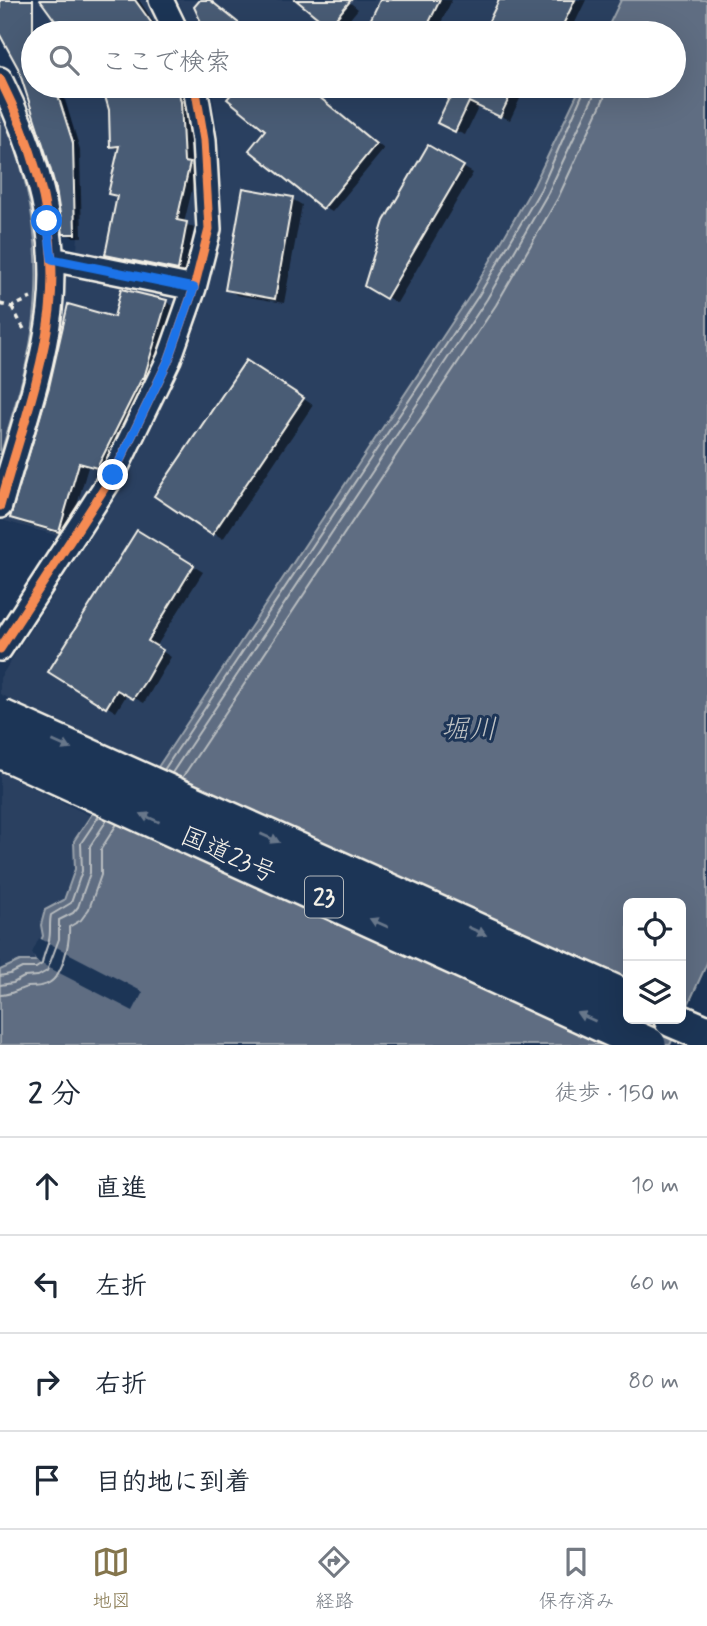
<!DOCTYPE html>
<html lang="ja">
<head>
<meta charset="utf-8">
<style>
  body { margin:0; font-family:Mynerve,"Klee One",sans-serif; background:#f6f6f7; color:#1f2937 }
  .controls { position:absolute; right:21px; bottom:21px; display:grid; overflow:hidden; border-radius:10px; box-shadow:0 7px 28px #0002 }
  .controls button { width:63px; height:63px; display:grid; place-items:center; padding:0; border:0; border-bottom:2px solid #e0e1e3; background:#fff; color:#1f2937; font:35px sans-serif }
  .stop { position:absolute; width:21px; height:21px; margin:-16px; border:5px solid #1a73e8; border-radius:50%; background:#fff }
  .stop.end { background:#1a73e8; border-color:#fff; box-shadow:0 2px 7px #0008 }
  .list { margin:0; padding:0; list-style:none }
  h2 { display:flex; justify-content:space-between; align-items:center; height:91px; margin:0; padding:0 28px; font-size:30px }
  h2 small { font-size:23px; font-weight:400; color:#747a83 }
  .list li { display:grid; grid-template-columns:46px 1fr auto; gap:21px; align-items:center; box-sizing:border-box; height:98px; padding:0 28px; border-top:2px solid #e0e1e3 }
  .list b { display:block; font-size:26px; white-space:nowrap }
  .list em { font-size:23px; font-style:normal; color:#747a83 }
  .icon { flex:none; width:38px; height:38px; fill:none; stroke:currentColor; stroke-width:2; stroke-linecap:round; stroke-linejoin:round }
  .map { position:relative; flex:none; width:707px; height:1045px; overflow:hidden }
  .search { position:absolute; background:#fff; box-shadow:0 7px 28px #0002; left:21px; right:21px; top:21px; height:77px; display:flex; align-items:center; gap:18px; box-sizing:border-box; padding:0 24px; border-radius:38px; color:#747a83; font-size:26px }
  .sheet { height:483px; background:#fff }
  nav { display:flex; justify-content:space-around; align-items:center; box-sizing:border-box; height:98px; border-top:2px solid #e0e1e3; background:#fff; font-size:19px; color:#747a83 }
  nav a { display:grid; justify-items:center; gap:4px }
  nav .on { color:#84754c }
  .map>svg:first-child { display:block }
</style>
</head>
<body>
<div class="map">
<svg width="707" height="1045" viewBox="0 0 707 1045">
  <rect width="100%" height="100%" fill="#1d3557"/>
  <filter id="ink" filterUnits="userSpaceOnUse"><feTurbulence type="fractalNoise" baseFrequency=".0143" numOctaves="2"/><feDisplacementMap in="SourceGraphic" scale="14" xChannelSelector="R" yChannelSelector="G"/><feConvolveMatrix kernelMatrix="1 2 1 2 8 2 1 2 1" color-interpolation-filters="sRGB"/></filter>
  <g filter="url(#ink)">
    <path fill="#2a4060" d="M 22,0 L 148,0 L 164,33 L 40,33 Z
      M 178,0 L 621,0 L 605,33 L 193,33 Z
      M 62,86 L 183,86 L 193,140 L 195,182 L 194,227 L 186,273 L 77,250 L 80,208 L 79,151 Z
      M 211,86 L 581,86 L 534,185 L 473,291 L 155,770 L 0,694 L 0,678 L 131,472 L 189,346 L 207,294 L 219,230 L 222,195 L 220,145 Z
      M 64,274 L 173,297 L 177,304 L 166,333 L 107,460 L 59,536 L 5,521 L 42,385 L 57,280 Z
      M 0,772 L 91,816 L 74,841 L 75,869 L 64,900 L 54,904 L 41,925 L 43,936 L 35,953 L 36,961 L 20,961 L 0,970 Z"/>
    <path fill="#354a67" stroke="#949ea8" stroke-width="2" d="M 0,108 C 31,179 44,256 32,333 C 26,375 11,417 0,457 Z"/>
    <path fill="#5e6d82" stroke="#9aa2ab" stroke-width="2" fill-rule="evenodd" d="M 621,0 L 707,0 L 707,963 L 670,1045 L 0,1045 L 0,970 L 20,961 L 36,961 L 35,954 L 43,936 L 41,925 L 45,910 L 64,900 L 75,869 L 74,841 L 129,758 L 156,770 L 473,291 L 534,185 L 581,86 L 674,86 L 674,33 L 605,33 ZM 628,903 L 681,903 L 681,1019 L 628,1019 Z"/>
    <path fill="#1d3557" d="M 39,938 L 143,992 L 133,1011 L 36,961 L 32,953 Z"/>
    <path fill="#0007" d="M 0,0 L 19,0 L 37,33 L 33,33 L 33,86 L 63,86 L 66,94 L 63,94 L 80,149 L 82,237 L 73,237 L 65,233 L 58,188 L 19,67 L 0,32 Z
      M 43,0 L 139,0 L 161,33 L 66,33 Z
      M 299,0 L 347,0 L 358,9 L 340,31 Z
      M 382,0 L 452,0 L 436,33 L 371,33 L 367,31 Z
      M 501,0 L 586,0 L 570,33 L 485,33 Z
      M 104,86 L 183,86 L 188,108 L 191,166 L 197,169 L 184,223 L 194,228 L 185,273 L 115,259 L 107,254 L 117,197 L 110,193 L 119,150 L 112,146 L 110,110 Z
      M 240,86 L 306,86 L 384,149 L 332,212 L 324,207 L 268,130 L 230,98 Z
      M 460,86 L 526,86 L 510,120 L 479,106 L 465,135 L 448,128 L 452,101 Z
      M 429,147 L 473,173 L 397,303 L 366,285 Z
      M 292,199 L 302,205 L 284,303 L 237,295 L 227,289 Z
      M 166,302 L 175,307 L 153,382 L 106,472 L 88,467 L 68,536 L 21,523 L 12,517 L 115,320 Z
      M 256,368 L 313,405 L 223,539 L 157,496 Z
      M 137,532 L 203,572 L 156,647 L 171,657 L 144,703 L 127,694 L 116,712 L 51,672 Z"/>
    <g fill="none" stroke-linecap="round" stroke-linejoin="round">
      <path stroke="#b8bcbf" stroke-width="2" d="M 164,770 L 479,295 L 541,189 L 586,86
        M 172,773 L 487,299 L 548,193 L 594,95 L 595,86
        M 182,778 L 496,305 L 558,198 L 604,98 L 606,86
        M 0,976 L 10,974 L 22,968 L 36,968 L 42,964 C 43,955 47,948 49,940 C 51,932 49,923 51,915 L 71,903 L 82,871 L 81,843 L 99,816
        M 0,985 L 13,983 L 24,977 L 38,976 L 47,971 L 59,939 L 59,920 L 73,913 L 78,907 L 90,873 L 90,846 L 107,820
        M 0,995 C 10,995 17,990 27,987 C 35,986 41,988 49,983 C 63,975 70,942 69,927 L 81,920 L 89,909 L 101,875 L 101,849 L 117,824"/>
    </g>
    <path fill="#485b74" stroke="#f4f1e8" stroke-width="2" d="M 0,0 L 33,0 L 33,86 L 55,86 L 73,143 L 75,234 L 63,234 L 56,189 L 47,157 L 18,68 L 0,35 Z
      M 40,0 L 135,0 L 153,25 L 141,33 L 64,33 Z
      M 200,0 L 210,0 L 251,33 L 206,33 L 194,7 Z
      M 296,0 L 351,0 L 329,27 Z
      M 380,0 L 440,0 L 424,33 L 364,33 Z
      M 499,0 L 575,0 L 559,33 L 483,33 Z
      M 102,86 L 177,86 L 181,102 L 184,162 L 190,163 L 177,220 L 187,222 L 178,270 L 105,255 L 117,196 L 108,194 L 119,146 L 110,147 L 109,110 Z
      M 238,86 L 306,86 L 376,144 L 323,209 L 249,150 L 265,130 L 227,99 Z
      M 458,86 L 515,86 L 500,117 L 469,102 L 455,132 L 437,123 L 449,98 L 451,99 Z
      M 428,145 L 464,166 L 386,299 L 364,286 L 384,221 Z
      M 243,188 L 293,197 L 275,299 L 225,290 Z
      M 121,289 L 167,300 L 144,378 L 142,378 L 97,468 L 79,463 L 59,532 L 10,518 L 49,387 L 68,304 L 114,317 Z
      M 246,360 L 304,398 L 212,535 L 154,496 Z
      M 137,530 L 194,565 L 148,641 L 163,650 L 146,680 L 133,699 L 117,690 L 106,708 L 48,672 Z"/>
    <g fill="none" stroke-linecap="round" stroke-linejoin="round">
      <defs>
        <path id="minor" d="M 161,0 L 177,33
          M 0,79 C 35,149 59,230 50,310 C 42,376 18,441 0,506
          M 52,259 L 194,288
          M 0,649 L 113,475 L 169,359 L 194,288 L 209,229 L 204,140 L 195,86"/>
        <path id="highway" d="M 672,1019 L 707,1034"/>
      </defs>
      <use href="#minor" stroke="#f4f1e8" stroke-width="28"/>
      <use href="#highway" stroke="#f4f1e8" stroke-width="40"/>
      <path stroke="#f4f1e8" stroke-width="3.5" stroke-dasharray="5 5" stroke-linecap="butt" d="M 0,304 L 12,307 L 31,298
        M 12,307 L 26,333"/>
      <use href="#minor" stroke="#1d3557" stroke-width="23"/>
      <use href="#highway" stroke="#1d3557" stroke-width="35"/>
      <defs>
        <path id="highway-bridge" d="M 0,717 L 628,999
          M 0,750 L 648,1045"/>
      </defs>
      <use href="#highway-bridge" stroke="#f4f1e8" stroke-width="40" stroke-linecap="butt"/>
      <use href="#highway-bridge" stroke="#1d3557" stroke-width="35"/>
      <defs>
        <path id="cycleway" d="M 0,79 C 35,149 59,230 50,310 C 42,376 18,441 0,506
          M 0,649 L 113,475 L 169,359 L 194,288 L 209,229 L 204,140 L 195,86"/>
      </defs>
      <use href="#cycleway" stroke="#1d3557" stroke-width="13"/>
      <use href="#cycleway" stroke="#f68b52" stroke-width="9"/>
    </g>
    <defs><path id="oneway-solid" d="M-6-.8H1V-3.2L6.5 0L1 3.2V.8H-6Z" transform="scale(1.75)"/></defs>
    <g fill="#68778a">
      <use href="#oneway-solid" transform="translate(62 745) rotate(24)"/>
      <use href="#oneway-solid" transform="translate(150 818) rotate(-156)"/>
      <use href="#oneway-solid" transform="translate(270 838) rotate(24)"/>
      <use href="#oneway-solid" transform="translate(379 923) rotate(-156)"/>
      <use href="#oneway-solid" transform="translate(477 931) rotate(24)"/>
      <use href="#oneway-solid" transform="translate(586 1017) rotate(-156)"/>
    </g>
  </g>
  <g fill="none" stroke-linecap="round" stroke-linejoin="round" filter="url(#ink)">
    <path stroke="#1a73e8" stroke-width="9" d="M 47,221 L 52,259 L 194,288 L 169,359 L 113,475"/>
  </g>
  <g text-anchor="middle" stroke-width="6" stroke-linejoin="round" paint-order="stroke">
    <rect fill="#1d3557" stroke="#b4b9bc" stroke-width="2" x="305" y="876.5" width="38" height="41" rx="5"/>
    <g font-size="24" font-weight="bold" fill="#f4f1e8">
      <text x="324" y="905">23</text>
    </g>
    <g font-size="26" fill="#f4f1e8" stroke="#1d3557">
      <text transform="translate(229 854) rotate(24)" y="9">国道23号</text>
    </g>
    <g font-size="28" font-style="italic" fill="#c0c3c4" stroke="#1d3557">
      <text x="469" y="738">堀川</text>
    </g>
  </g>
</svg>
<div class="controls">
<button><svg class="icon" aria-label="locate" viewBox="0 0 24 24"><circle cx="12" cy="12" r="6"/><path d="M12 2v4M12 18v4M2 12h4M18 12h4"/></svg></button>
<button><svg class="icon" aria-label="layers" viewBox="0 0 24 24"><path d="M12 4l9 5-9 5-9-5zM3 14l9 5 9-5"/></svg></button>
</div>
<div class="stop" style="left:47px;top:221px"></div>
<div class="stop end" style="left:113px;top:475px"></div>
<div class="search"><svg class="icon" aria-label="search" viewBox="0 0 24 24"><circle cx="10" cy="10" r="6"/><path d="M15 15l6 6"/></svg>ここで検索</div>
</div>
<section class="sheet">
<h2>2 分<small>徒歩 · 150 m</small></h2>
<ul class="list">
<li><svg class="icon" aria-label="ahead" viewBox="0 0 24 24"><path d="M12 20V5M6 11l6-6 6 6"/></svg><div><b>直進</b></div><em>10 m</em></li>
<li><svg class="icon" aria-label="left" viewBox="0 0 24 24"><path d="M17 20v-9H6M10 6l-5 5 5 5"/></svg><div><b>左折</b></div><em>60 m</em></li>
<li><svg class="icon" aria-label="right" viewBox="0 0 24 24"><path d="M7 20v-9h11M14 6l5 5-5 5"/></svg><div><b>右折</b></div><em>80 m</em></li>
<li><svg class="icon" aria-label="arrive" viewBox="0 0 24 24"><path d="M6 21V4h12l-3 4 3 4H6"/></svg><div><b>目的地に到着</b></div></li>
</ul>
</section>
<nav>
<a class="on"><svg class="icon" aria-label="map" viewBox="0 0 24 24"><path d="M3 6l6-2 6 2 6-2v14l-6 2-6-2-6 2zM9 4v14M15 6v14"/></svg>地図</a>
<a><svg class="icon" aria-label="directions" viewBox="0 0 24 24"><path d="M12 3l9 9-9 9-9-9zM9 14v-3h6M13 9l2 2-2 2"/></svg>経路</a>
<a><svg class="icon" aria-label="saved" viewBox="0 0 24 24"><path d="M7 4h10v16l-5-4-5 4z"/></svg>保存済み</a>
</nav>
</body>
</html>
